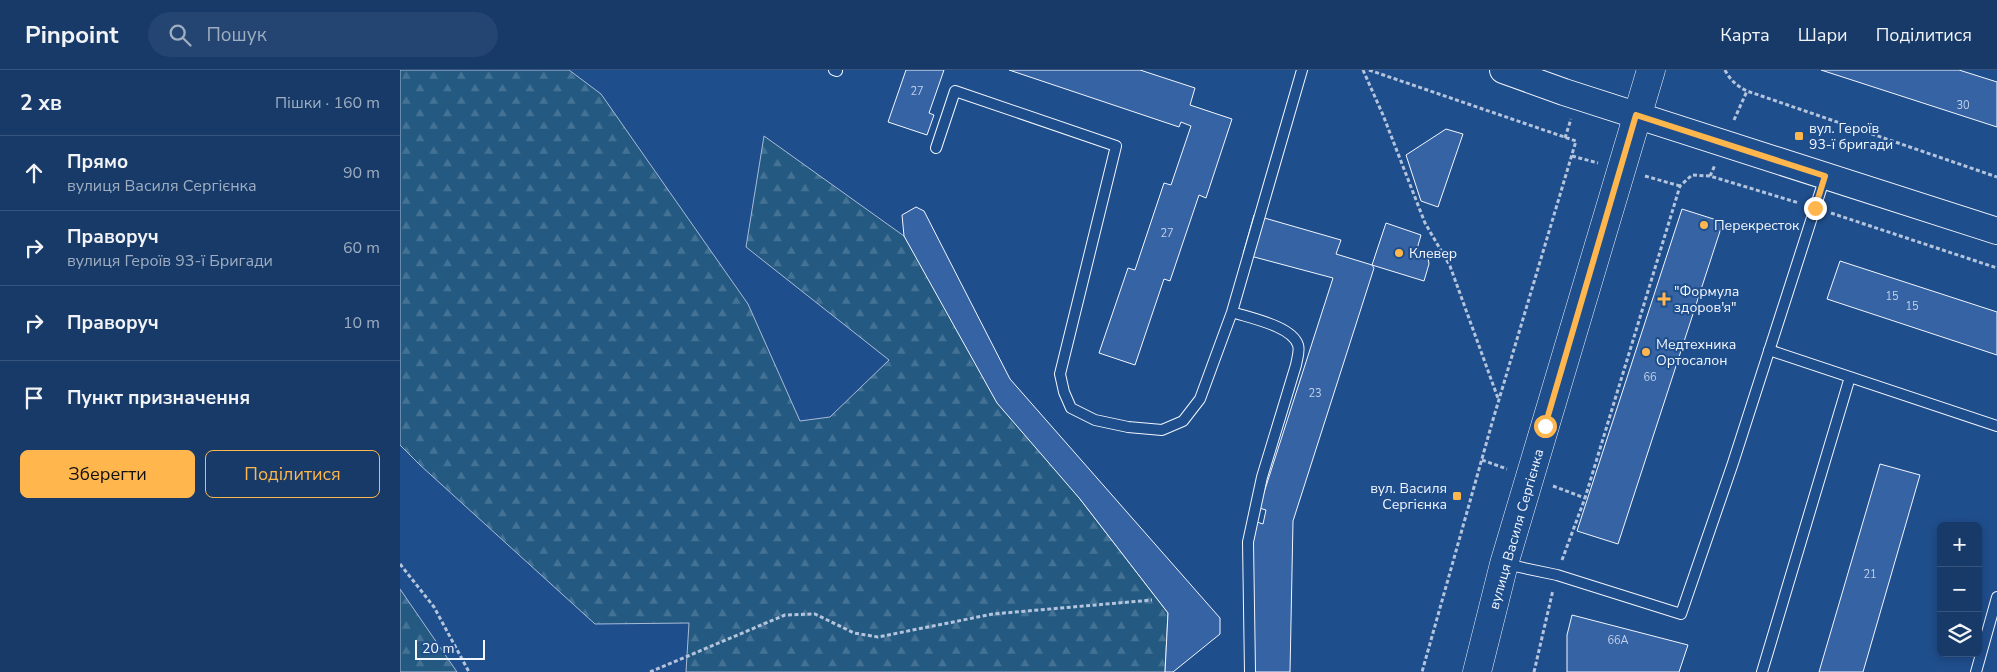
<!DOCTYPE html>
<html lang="uk">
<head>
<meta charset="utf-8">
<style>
  body { margin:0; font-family:"Nunito Sans",sans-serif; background:#244571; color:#f1f3f6 }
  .controls { position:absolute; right:15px; bottom:15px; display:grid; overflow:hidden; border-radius:8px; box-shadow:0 2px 8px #0003 }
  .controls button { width:45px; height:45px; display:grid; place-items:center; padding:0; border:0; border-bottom:1px solid #36547d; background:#173a69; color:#f1f3f6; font:25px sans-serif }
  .scale { position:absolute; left:15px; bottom:12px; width:70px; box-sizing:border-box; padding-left:5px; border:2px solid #f2f6ff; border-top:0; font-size:14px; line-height:18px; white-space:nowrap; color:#f2f6ff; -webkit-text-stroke:4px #1f4e8c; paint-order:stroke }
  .stop { position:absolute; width:15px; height:15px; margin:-11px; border:4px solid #ffb74d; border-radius:50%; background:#fff }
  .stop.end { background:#ffb74d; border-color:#fff; box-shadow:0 1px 5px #0008 }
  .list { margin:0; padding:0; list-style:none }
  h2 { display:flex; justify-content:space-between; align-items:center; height:65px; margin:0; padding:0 20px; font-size:21px }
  h2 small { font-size:16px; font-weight:400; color:#9eadc0 }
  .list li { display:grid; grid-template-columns:32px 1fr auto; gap:15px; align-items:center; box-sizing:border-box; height:75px; padding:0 20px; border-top:1px solid #36547d }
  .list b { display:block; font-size:19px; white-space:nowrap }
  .list p { margin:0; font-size:16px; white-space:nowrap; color:#9eadc0 }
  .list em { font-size:16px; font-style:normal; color:#9eadc0 }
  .actions { display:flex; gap:10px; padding:15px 20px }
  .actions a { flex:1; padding:11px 0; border:1px solid #ffb74d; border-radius:8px; text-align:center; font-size:18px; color:#ffb74d }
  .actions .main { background:#ffb74d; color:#111 }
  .icon { flex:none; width:28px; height:28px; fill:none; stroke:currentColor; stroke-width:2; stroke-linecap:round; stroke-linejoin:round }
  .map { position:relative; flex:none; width:1597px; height:602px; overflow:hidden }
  header { display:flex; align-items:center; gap:30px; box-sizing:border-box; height:70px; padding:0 25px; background:#173a69; border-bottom:1px solid #36547d }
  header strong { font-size:24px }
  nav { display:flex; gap:28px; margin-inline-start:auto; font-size:18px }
  .search { width:350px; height:45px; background:#244571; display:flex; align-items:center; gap:12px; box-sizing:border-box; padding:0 18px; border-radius:28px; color:#9eadc0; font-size:19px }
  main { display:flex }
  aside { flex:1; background:#173a69 }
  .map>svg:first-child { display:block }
</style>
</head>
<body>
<header>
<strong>Pinpoint</strong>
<div class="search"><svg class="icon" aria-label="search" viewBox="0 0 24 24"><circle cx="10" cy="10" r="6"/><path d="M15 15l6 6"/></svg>Пошук</div>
<nav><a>Карта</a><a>Шари</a><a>Поділитися</a></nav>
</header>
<main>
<aside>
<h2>2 хв<small>Пішки · 160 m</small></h2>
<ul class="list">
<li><svg class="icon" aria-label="ahead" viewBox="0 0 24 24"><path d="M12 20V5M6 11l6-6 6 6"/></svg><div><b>Прямо</b><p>вулиця Василя Сергієнка</p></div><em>90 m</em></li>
<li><svg class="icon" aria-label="right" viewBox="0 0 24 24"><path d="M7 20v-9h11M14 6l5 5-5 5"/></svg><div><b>Праворуч</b><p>вулиця Героїв 93-ї Бригади</p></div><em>60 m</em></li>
<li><svg class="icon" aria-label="right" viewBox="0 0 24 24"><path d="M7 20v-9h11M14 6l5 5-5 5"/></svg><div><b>Праворуч</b></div><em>10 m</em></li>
<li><svg class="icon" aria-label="arrive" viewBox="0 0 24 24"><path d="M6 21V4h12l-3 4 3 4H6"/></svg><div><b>Пункт призначення</b></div></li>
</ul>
<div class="actions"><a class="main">Зберегти</a><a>Поділитися</a></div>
</aside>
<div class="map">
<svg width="1597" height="602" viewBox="0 0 1597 602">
  <defs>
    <pattern id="forest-firs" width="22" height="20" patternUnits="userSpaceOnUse" patternTransform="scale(1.25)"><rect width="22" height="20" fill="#245a82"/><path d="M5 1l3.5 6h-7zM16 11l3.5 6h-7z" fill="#447295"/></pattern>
  </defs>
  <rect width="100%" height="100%" fill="#1f4e8c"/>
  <path fill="url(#forest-firs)" stroke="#a8bbd7" d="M 0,0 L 169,0 L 201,24 L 348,234 L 400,351 L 430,347 L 489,290 L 346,177 L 364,66 L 504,166 L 680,429 L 768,543 L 765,602 L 286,602 L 289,553 L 195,554 L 20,395 L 0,375 Z
    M 0,519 L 57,602 L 0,602 Z"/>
  <path fill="#3563a3" stroke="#f2f6ff" d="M 506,0 L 544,0 L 529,43 L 534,45 L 527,65 L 488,52 Z
    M 609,0 L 740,0 L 795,18 L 790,35 L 832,49 L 806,128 L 799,125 L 770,211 L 764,209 L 735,295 L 699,283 L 728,198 L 735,200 L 764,113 L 771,115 L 791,56 L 781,52 L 779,57 Z
    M 1421,0 L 1559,0 L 1597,12 L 1597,57 Z
    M 1046,59 L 1063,64 L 1038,137 L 1021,131 L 1006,85 Z
    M 516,137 L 524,141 L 610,309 L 820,548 L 820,564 L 773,602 L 765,602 L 768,543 L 680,429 L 597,333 L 504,166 L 502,145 Z
    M 1282,139 L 1323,152 L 1218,474 L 1177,461 Z
    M 854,145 L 941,170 L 936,184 L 972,195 L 974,198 L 893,451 L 890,602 L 851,602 L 848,472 L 857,452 L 863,454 L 866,440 L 859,438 L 933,208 L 843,184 Z
    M 986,153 L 1021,165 L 1017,179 L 1028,187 L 1029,194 L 1024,211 L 972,195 Z
    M 1440,191 L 1597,242 L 1597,285 L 1427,229 Z
    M 1480,394 L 1520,405 L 1463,602 L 1419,602 Z
    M 1172,545 L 1288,575 L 1279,602 L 1167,602 L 1167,565 Z"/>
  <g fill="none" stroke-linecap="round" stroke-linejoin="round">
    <defs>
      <path id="service" d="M 434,0 L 437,1
        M 536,78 L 555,21 L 716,76 L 660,304 L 664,322 L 671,338 L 695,350 L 728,357 L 762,360 L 783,351 L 800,329 L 832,242 L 902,0
        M 832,242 C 850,248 892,256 898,275 C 900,281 897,289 896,295 L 862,407 L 848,472 L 850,602
        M 1369,280 L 1597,356
        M 1105,494 L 1157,505 L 1281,544 L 1333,393 L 1425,107
        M 1362,602 L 1450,307
        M 1576,602 L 1597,527"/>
      <path id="tertiary" d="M 1103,0 L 1164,22 L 1597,161"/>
      <path id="secondary" d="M 1077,602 L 1104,494 L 1251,0"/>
    </defs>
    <use href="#service" stroke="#f2f6ff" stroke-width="12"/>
    <use href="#tertiary" stroke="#f2f6ff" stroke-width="28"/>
    <use href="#secondary" stroke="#f2f6ff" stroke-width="29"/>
    <path stroke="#b3c4dc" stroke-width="3" stroke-dasharray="4 2.5" stroke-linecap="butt" d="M 963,0 L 983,45 L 1025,153 L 1050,196 L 1099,331
      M 969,0 L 1176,71 L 1092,353 L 1022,602
      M 1325,0 C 1330,10 1337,16 1347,21 L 1597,107
      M 1334,50 L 1347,21
      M 1165,68 L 1171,49
      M 1172,86 L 1198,93
      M 1245,106 L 1280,116
      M 1310,106 L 1315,95
      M 1431,143 L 1597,198
      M 1082,390 L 1107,399
      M 1153,416 L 1185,428
      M 1162,490 L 1185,428 L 1280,116 L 1292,105 L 1310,106 L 1399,133
      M 0,494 L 34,537 L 69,602
      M 250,602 L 385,545 L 415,544 L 454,563 L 478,567 L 593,544 L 752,530
      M 1134,602 L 1153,520"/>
    <use href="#service" stroke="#1f4e8c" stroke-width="10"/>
    <use href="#tertiary" stroke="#1f4e8c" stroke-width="26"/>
    <use href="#secondary" stroke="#1f4e8c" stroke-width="28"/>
  </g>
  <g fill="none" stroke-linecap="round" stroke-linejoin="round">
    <path stroke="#ffb74d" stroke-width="6" d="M 1145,356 L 1236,45 L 1425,106 L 1415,138"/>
  </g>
  <g fill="#ffb74d" stroke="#1f4e8c" stroke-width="2">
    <rect x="1394" y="61" width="10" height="10" rx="2.5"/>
    <circle cx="1304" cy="155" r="5"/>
    <circle cx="999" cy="183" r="5"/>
    <path d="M1261.5 221.5h5v5h5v5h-5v5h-5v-5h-5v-5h5z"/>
    <circle cx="1246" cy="282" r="5"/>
    <rect x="1052" y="421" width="10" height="10" rx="2.5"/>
  </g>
  <g text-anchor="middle" stroke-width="4" stroke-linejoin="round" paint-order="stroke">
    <g font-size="11" fill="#c3d1e8">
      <text x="517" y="25">27</text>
      <text x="1563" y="39">30</text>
      <text x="767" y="167">27</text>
      <text x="1492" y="230">15</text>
      <text x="1512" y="240">15</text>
      <text x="1250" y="311">66</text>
      <text x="915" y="327">23</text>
      <text x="1470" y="508">21</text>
      <text x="1218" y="574">66А</text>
    </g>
    <g font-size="14" fill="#f2f6ff" stroke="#1f4e8c" text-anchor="start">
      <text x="1409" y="63">вул. Героїв<tspan x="1409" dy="16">93-ї бригади</tspan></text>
      <text x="1314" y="160">Перекресток</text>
      <text x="1009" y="188">Клевер</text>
      <text x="1274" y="226">"Формула<tspan x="1274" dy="16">здоров'я"</tspan></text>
      <text x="1256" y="279">Медтехника<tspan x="1256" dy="16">Ортосалон</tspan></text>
      <text x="1047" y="423" text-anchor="end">вул. Василя<tspan x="1047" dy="16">Сергієнка</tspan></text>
    </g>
    <g font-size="14" fill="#f2f6ff" stroke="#1f4e8c">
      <text transform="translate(1116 459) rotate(-74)" y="5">вулиця Василя Сергієнка</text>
    </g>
  </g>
</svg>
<div class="controls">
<button>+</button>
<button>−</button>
<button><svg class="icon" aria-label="layers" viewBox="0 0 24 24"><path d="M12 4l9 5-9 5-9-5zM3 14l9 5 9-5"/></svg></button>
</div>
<div class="scale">20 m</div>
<div class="stop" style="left:1145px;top:356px"></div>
<div class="stop end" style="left:1415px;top:138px"></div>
</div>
</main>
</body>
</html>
